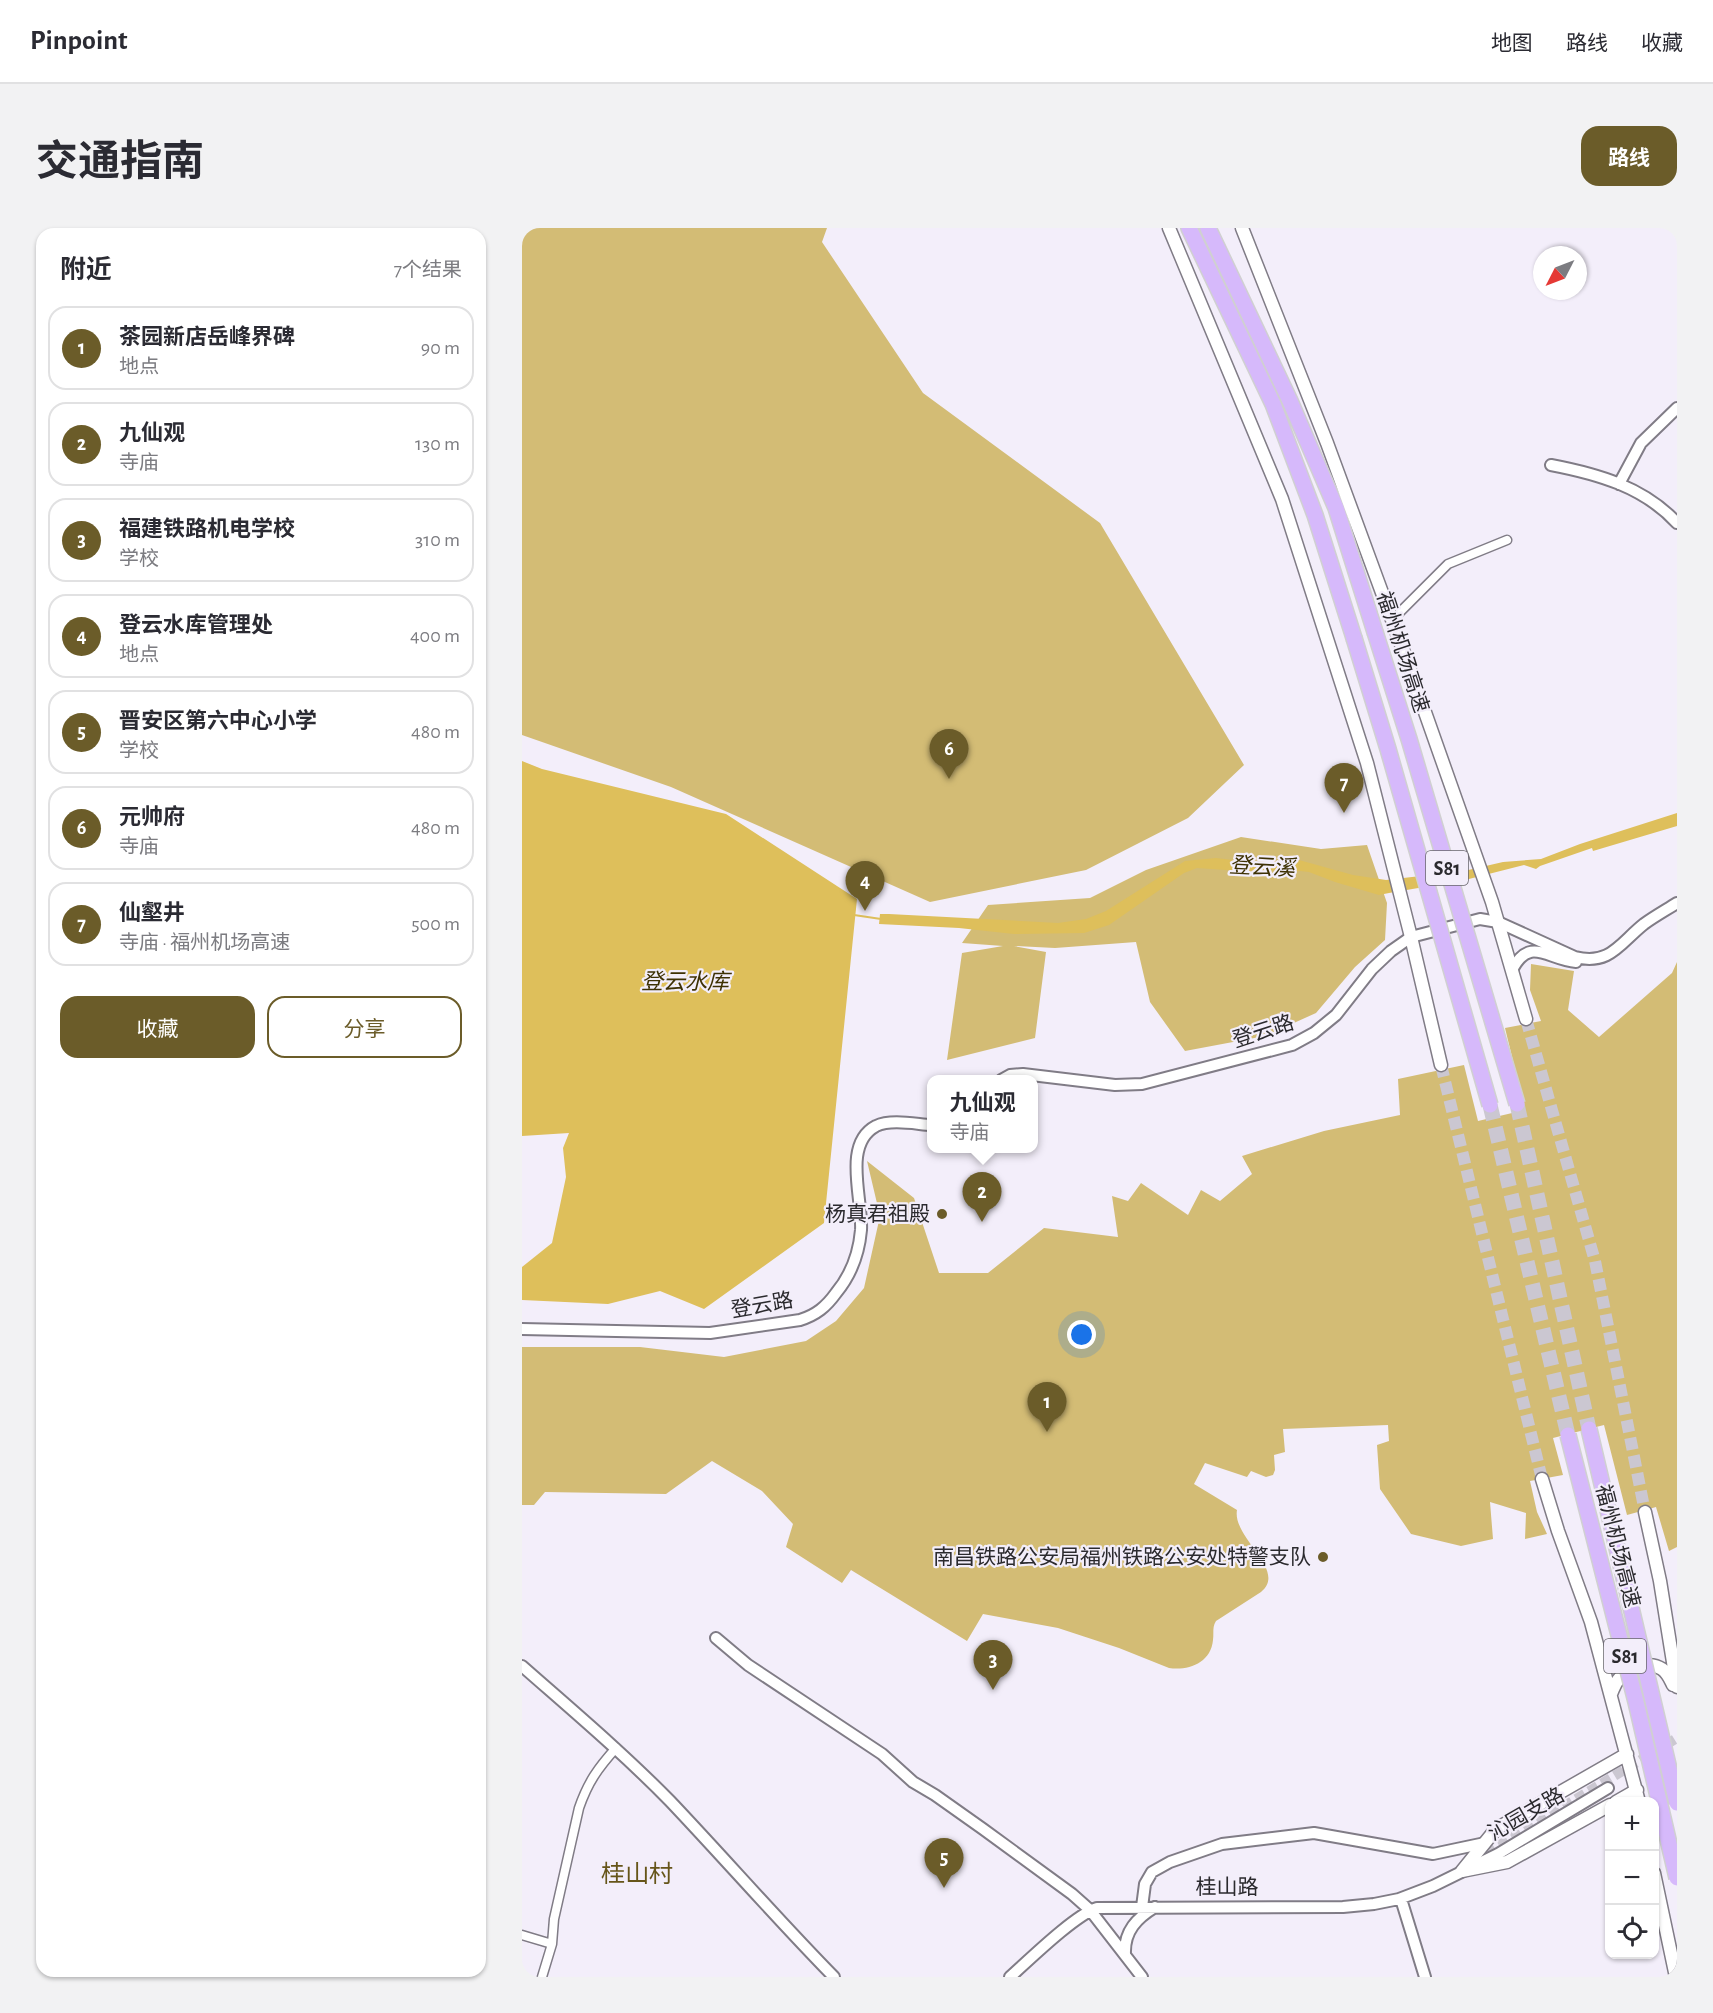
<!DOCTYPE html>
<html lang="zh">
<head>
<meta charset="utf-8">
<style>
  body { margin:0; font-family:"Alegreya Sans","Noto Sans SC",sans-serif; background:#f2f2f3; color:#2b2b33 }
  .controls { position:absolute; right:18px; bottom:18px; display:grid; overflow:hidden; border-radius:12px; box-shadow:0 2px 4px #0004 }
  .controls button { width:54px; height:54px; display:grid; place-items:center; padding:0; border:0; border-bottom:2px solid #e1e1e2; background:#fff; color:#2b2b33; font:30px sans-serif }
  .compass { position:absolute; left:1011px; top:18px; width:54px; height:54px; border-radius:50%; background:#fff; box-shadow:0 2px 4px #0004; rotate:228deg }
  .you { position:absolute; left:560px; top:1107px; width:21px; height:21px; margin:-15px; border:4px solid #fff; border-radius:50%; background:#1a73e8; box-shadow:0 0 0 9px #1a73e833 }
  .badge { display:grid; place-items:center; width:39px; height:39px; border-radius:50%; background:#6b5c29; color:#fff; font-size:20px; font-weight:700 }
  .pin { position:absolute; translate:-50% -50px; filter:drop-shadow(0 2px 3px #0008) }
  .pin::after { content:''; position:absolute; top:32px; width:21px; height:18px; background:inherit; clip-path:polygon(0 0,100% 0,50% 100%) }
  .popup { position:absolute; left:405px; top:847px; width:111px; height:78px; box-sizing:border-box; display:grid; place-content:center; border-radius:12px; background:#fff; filter:drop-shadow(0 2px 4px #0005); font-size:20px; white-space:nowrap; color:#7c7c81 }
  .popup b { font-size:22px; color:#2b2b33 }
  .popup::after { content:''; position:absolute; left:50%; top:100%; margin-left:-12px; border:12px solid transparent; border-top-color:#fff }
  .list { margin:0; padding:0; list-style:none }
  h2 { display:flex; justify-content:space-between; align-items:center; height:78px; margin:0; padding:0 24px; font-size:26px }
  h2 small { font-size:20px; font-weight:400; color:#7c7c81 }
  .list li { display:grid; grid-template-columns:39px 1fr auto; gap:18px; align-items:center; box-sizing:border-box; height:84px; margin:0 12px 12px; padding:0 12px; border:2px solid #e1e1e2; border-radius:18px }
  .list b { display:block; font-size:22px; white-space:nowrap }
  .list p { margin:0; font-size:20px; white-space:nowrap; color:#7c7c81 }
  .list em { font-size:20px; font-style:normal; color:#7c7c81 }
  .actions { display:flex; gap:12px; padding:18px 24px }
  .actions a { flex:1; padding:14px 0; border:2px solid #6b5c29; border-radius:18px; text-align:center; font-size:21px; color:#6b5c29 }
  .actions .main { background:#6b5c29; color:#fff }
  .icon { flex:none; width:33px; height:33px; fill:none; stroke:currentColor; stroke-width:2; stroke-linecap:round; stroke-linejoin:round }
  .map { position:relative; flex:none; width:1155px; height:1749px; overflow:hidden; border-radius:18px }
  header { display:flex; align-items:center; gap:36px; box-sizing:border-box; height:84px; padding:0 30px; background:#fff; border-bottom:2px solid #e1e1e2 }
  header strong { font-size:28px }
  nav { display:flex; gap:33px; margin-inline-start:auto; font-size:21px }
  .intro { display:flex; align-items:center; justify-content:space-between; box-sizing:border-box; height:144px; padding:0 36px }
  h1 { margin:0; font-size:42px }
  .button { padding:15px 27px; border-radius:18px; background:#6b5c29; color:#fff; font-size:21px; font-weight:700 }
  main { display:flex; gap:36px; padding:0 36px }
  aside { flex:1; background:#fff; border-radius:18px; box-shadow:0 2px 4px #0004 }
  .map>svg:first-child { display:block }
</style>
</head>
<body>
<header>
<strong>Pinpoint</strong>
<nav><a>地图</a><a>路线</a><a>收藏</a></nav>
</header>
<div class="intro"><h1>交通指南</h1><a class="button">路线</a></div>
<main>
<aside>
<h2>附近<small>7个结果</small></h2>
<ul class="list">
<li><span class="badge">1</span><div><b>茶园新店岳峰界碑</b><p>地点</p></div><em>90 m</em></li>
<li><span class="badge">2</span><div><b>九仙观</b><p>寺庙</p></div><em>130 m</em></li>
<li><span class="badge">3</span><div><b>福建铁路机电学校</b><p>学校</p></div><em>310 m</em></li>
<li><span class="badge">4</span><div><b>登云水库管理处</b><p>地点</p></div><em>400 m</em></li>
<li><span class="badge">5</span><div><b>晋安区第六中心小学</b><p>学校</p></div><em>480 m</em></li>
<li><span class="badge">6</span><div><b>元帅府</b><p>寺庙</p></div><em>480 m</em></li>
<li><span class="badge">7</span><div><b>仙壑井</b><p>寺庙 · 福州机场高速</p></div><em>500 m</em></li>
</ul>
<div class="actions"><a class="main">收藏</a><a>分享</a></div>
</aside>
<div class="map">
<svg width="1155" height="1749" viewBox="0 0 1155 1749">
  <rect width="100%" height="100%" fill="#f3eefa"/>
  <path fill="#d3bc75" d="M 0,0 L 305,0 L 300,14 L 401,165 L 578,295 L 722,537 L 666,590 L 564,642 L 408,674 L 149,559 L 0,507 Z
    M 719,609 L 799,621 L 845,617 L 865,675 L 863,712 L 833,739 L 794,785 L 743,808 L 663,823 L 628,774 L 614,714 L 533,720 L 492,718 L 524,724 L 513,810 L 425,832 L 440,725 L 481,718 L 440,715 L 466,677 L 568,670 L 624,642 Z
    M 1155,734 L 1155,1319 L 1147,1323 L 1134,1279 L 1105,1287 L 1082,1197 L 1031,1210 L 1041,1247 L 1008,1253 L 1015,1284 L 1025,1306 L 1003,1311 L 1004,1285 L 968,1274 L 971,1311 L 939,1318 L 889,1306 L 858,1261 L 855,1217 L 867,1213 L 866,1197 L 761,1201 L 763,1224 L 752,1227 L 753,1242 L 751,1247 L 744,1249 L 729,1243 L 725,1249 L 683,1235 L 672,1256 L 715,1282 C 710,1310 766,1342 739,1364 L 694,1393 C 690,1399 692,1405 691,1412 C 689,1435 666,1443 647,1440 L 597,1420 L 536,1400 L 461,1386 L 445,1413 L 329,1342 L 320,1355 L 264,1319 L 271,1296 L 240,1263 L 190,1233 L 144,1266 L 23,1264 L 12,1277 L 0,1277 L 0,1119 L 118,1119 L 202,1129 L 284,1113 L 314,1093 L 342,1060 L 358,988 L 345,933 L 392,970 L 417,1045 L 466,1045 L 522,1000 L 596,1009 L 590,968 L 606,973 L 619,955 L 666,987 L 679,962 L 698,973 L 730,946 L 720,928 L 802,903 L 878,887 L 876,851 L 942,837 L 956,893 L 1003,882 L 983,800 L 1019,793 L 1008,762 L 1009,736 L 1052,743 L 1046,782 L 1077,809 L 1150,745 Z"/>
  <path fill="#debf5b" d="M 0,533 L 20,541 L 204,586 L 335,671 L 302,995 L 182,1081 L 138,1063 L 86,1076 L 0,1072 L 0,1039 L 30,1015 L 44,949 L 41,920 L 47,905 L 0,908 Z
    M 1155,585 L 1155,598 L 1071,623 L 1070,620 L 1018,638 L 1014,641 L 1002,637 L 943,652 L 867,665 L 857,667 L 813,654 L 787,644 L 770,642 L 718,643 L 675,640 L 662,645 L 587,697 L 562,705 L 492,706 L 437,700 L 357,696 L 358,686 L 367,686 L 536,695 L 564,691 L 584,683 L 663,633 L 694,630 L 728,634 L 777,632 L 831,647 L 864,652 L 942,643 L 981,634 L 1019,631 L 1058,616 Z"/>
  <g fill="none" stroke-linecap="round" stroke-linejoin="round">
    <path stroke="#debf5b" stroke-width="2" d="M 332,687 L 359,691"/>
    <path stroke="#cbc7d1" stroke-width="10" stroke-dasharray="10 5" stroke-linecap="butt" d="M 952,1634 L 973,1620 L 1155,1510"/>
    <path stroke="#cbc7d1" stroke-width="12" stroke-dasharray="12 6" stroke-linecap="butt" d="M 1004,791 L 1073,1033 L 1123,1284
      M 919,837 L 1020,1251"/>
    <path stroke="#cbc7d1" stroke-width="15" stroke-dasharray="15 8" stroke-linecap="butt" d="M 995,876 L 1067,1201
      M 968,877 L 1046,1207"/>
    <defs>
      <path id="minor" d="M 870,392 L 926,336 L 985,312
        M 0,1707 L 30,1716
        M 20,1749 L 30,1716 L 32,1691 L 57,1580 C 66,1554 76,1540 94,1520"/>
      <path id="tertiary" d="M 1029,237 C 1076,246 1122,259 1155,295
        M 1097,256 L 1119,215 L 1155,180
        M 990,742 C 1008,707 1026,732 1054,734
        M 479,852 L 488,847 L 501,846 L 593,857 L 620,856 L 770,817 L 792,805 L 814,787 L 850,741 L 869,723 L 889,709 L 958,691 L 976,694 L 1053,729 C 1088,738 1098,715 1122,696 C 1133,688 1144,682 1155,675
        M 0,1101 L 188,1105 L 278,1092 C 294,1087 304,1079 314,1065 C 329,1047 337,1025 339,1002 C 341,971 320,916 354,898 C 369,891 393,896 409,897
        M 194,1410 L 226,1437 L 360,1526 L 391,1554 L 413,1567 L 461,1601 L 550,1666 L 568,1682 L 620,1749
        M 0,1438 C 50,1482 101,1525 148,1573 C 203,1631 256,1692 312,1749
        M 879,1671 L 903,1749
        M 620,1679 L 623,1656 L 630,1644 L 648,1634 L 700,1616 L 792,1605 L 911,1626 L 963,1615
        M 603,1726 C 602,1703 615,1690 633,1679
        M 488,1749 C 507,1732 553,1687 575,1680 L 821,1679 L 852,1676 L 877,1671 L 911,1658 L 976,1626 L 1086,1560"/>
      <path id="secondary" d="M 647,0 L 760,271 L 845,535 L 889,709 L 919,837
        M 720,0 L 805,215 L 880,419 L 970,674 L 1004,791
        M 1020,1251 L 1036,1303 L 1069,1394 L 1117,1574
        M 1123,1284 L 1138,1353 L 1155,1459
        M 1089,1466 C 1091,1461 1093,1456 1096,1452 C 1104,1441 1127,1432 1140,1441 C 1146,1445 1148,1451 1151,1457
        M 1094,1574 L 1115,1562
        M 940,1643 L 974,1601 L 1105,1526
        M 940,1643 L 985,1634 L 1088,1577
        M 1132,1645 L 1154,1749"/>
      <path id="motorway" d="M 667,0 L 751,176 L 793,287 L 832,410
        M 686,0 L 768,173 L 814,280 L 853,404"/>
    </defs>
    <use href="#minor" stroke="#807c86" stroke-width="11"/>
    <use href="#tertiary" stroke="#807c86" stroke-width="14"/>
    <use href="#secondary" stroke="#807c86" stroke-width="15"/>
    <use href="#motorway" stroke="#d0d0d1" stroke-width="18"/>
    <use href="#minor" stroke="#fff" stroke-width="8"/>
    <use href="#tertiary" stroke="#fff" stroke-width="10"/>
    <use href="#secondary" stroke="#fff" stroke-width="12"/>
    <use href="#motorway" stroke="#d6b9fb" stroke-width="15"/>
    <defs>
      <path id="motorway-bridge" d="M 853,404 L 887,511 L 995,876
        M 832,410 L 866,521 L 968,877
        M 1067,1201 L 1155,1575
        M 1046,1207 L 1114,1474 L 1155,1650"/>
    </defs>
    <use href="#motorway-bridge" stroke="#d0d0d1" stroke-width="18" stroke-linecap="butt"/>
    <use href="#motorway-bridge" stroke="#d6b9fb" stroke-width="15"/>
  </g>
  <g fill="#6b5c29" stroke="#f3eefa" stroke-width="2">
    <circle cx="420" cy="986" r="6"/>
    <circle cx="801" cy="1329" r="6"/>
  </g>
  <g text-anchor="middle" stroke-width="4.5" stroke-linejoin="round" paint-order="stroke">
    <g fill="#f3eefa" stroke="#67656b" stroke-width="1.5">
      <rect x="904" y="623" width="42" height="34" rx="4.5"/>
      <rect x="1082" y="1411" width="42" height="34" rx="4.5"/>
    </g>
    <g font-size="20" font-weight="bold" fill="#2b2a2e">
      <text x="925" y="647">S81</text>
      <text x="1103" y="1435">S81</text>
    </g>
    <g font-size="21" fill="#2b2a2e" stroke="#f3eefa">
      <text transform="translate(881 424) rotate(72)" y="7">福州机场高速</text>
      <text transform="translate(741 803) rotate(-18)" y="7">登云路</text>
      <text transform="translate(240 1077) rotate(-10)" y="7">登云路</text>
      <text transform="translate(1096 1318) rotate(76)" y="7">福州机场高速</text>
      <text transform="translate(1004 1586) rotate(-30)" y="7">沁园支路</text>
      <text x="705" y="1666">桂山路</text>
    </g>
    <g font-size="21" fill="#2b2a2e" stroke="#f3eefa" text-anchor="end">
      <text x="408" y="993">杨真君祖殿</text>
      <text x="789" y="1336">南昌铁路公安局福州铁路公安处特警支队</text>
    </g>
    <g font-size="22" font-style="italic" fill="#3e3104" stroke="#f3eefa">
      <text transform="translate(740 638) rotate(3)" y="8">登云溪</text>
      <text x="163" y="761">登云水库</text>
    </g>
    <g font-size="24" fill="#665519" stroke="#f3eefa">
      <text x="115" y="1654">桂山村</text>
    </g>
  </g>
</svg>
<div class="controls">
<button>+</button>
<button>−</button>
<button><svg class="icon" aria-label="locate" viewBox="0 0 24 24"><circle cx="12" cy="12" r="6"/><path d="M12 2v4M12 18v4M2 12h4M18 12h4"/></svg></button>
</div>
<svg class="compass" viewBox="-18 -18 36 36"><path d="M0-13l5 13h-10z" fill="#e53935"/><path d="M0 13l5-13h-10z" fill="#7c7c81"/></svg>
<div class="you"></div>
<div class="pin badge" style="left:525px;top:1204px">1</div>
<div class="pin badge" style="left:460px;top:994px">2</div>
<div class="popup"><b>九仙观</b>寺庙</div>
<div class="pin badge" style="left:471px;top:1462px">3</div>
<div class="pin badge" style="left:343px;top:683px">4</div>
<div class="pin badge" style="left:422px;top:1660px">5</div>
<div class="pin badge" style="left:427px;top:551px">6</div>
<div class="pin badge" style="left:822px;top:585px">7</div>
</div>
</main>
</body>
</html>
